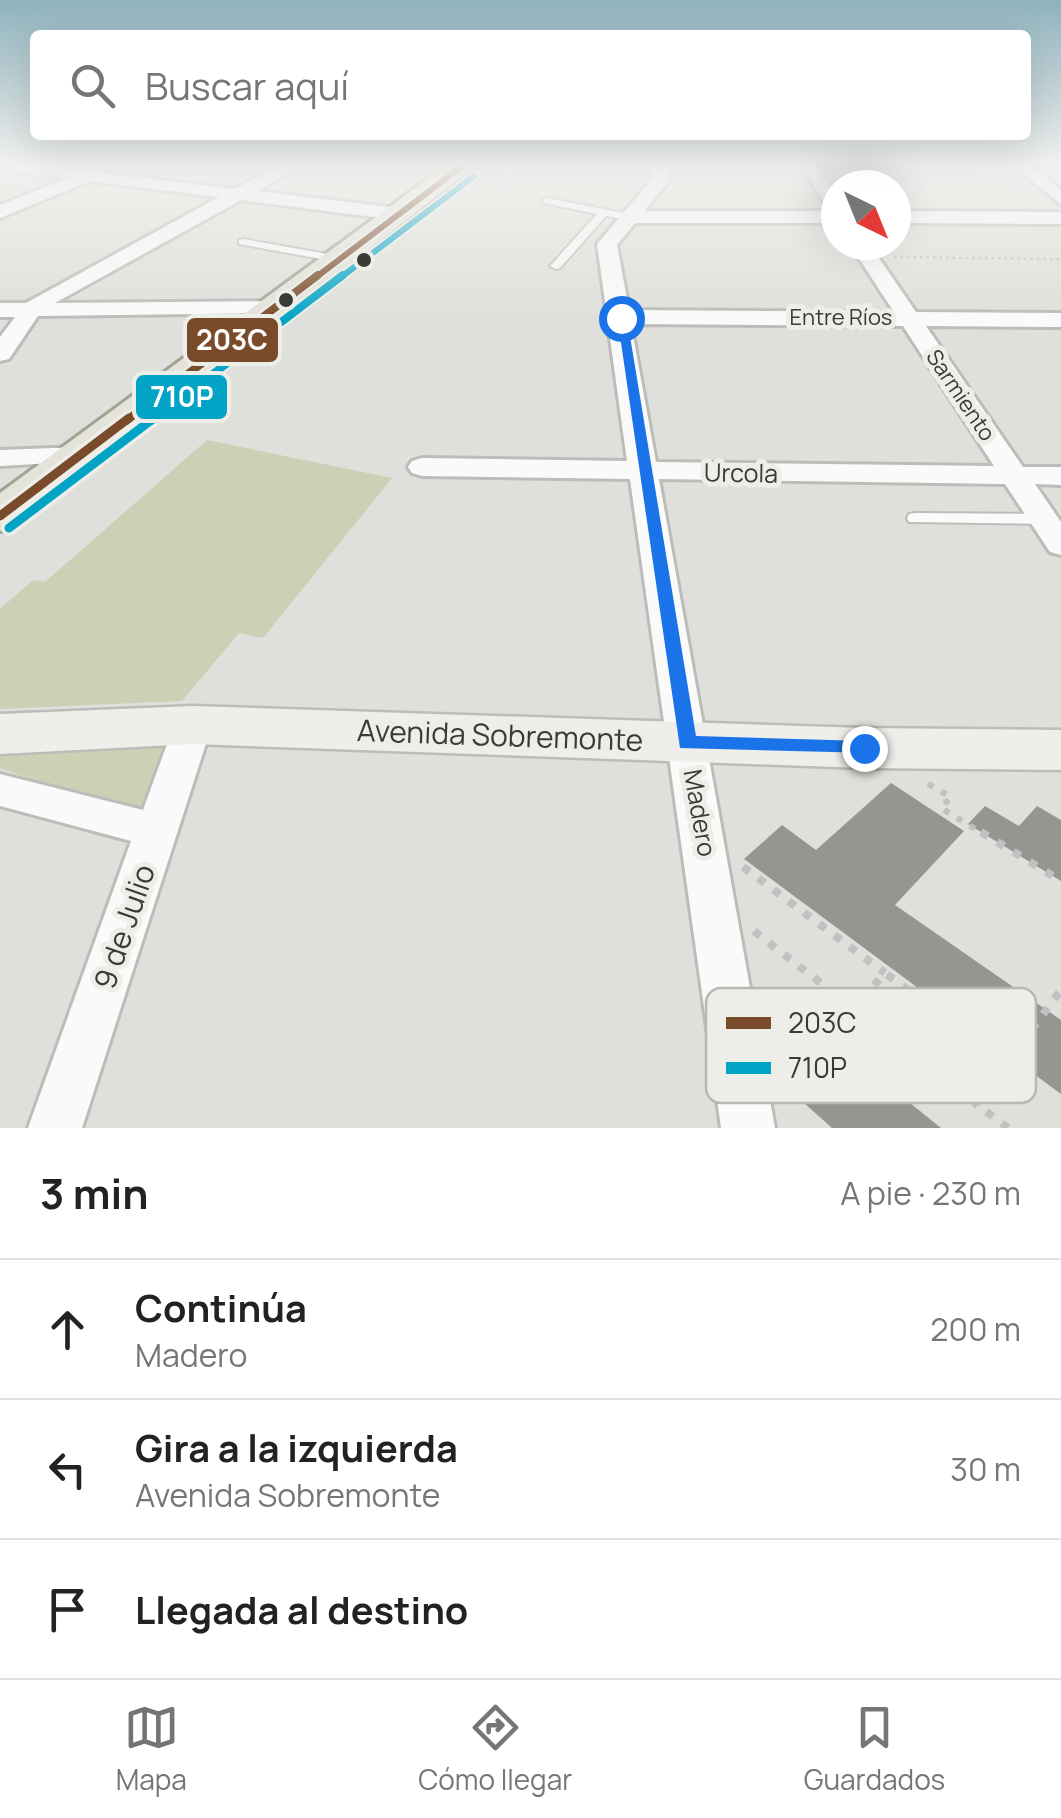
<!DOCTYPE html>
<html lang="es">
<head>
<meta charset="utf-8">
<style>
  body { margin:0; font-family:Manrope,sans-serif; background:#f6f6f6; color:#222 }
  .compass { position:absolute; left:821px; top:170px; width:90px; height:90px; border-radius:50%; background:#fff; box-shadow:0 10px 40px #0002; rotate:137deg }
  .stop { position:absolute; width:30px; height:30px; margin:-22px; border:8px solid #1a73e8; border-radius:50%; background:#fff }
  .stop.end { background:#1a73e8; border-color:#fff; box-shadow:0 2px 10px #0008 }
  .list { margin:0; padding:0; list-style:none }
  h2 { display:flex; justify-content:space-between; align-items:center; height:130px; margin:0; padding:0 40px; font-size:42px }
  h2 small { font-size:32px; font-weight:400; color:#767676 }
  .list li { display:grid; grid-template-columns:65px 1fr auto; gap:30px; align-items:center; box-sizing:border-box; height:140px; padding:0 40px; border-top:2px solid #e0e0e0 }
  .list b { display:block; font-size:38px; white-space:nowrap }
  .list p { margin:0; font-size:32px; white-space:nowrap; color:#767676 }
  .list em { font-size:32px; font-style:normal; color:#767676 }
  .icon { flex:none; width:55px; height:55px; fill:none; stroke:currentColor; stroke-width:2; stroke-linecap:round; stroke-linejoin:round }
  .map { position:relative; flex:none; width:1061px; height:1128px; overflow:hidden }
  .search { position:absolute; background:#fff; box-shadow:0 10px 40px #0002; left:30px; right:30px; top:30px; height:110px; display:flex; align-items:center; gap:25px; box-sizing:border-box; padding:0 35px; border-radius:10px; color:#767676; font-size:38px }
  .sheet { height:550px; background:#fff }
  nav { display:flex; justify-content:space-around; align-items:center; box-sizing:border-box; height:140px; border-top:2px solid #e0e0e0; background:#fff; font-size:28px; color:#767676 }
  nav a { display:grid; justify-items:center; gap:5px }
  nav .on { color:#747471 }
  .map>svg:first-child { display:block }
</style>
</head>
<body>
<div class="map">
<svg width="1061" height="1128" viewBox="0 0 1061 1128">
  <rect width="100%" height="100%" fill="#dfe0db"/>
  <path fill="#cdd0b5" d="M 207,440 L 392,478 L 263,638 L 239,633 L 182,701 L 0,709 L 0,609 L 33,580 L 45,582 Z
    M 166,746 L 172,754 L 143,810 L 62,790 L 0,768 L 0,753 Z"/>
  <path fill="#959592" d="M 891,783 L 964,831 L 895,905 L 1061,1020 L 1061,1094 L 744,859 L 782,825 L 816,850 Z
    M 985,806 L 1019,826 L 1037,806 L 1061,820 L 1061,881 L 968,824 Z
    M 828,1037 L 941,1128 L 832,1128 L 785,1086 Z"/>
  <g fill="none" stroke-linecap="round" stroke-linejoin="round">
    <defs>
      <path id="service" d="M 547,198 L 628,214 L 633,217 L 628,220 L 606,216 L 560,268 L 556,269 L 550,266 L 552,264 L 597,214 L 544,203 L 542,201 Z
        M 243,239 L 338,256 L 343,259 L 338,262 L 239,244 L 239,240 Z
        M 915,513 L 1044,514 L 1052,519 L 1044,524 L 909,522 L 907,518 L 909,514 Z"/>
      <path id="minor" d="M 0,164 L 29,164 L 235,189 L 282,164 L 302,164 L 257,191 L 398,208 L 407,214 L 398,220 L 241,200 L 55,303 L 273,301 L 284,308 L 281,313 L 38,316 L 9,359 L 0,361 L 0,337 L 15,317 L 0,317 L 0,303 L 26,303 L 219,197 L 90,181 L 0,218 L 0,205 L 68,178 L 0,170 Z
        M 651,164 L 667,164 L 670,180 L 644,211 L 829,211 L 801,164 L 817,164 L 836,194 L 836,223 L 635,223 L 617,245 L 629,310 L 894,312 L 850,245 L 870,245 L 916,312 L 1061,313 L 1061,327 L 926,326 L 1023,467 L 1061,467 L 1061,485 L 1035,484 L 1061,522 L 1061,555 L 1050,552 L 1005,484 L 659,479 L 775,1128 L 721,1128 L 630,479 L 422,476 L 412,473 L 408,467 L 412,461 L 422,458 L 627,461 L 597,244 L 652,179 ZM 631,324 L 903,326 L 994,466 L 656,462 Z
        M 1011,164 L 1029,164 L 1061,190 L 1061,204 Z
        M 896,211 L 1061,212 L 1061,224 L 896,223 Z
        M 79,447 L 89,449 L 93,455 L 89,461 L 0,466 L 0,450 Z
        M 193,711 L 207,715 L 212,725 L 82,1128 L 28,1128 L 131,841 L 0,806 L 0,774 L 143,810 L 174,725 L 179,715 Z"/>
      <path id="secondary" d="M 193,706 L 864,728 L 1061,730 L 1061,770 L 864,768 L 193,744 L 0,754 L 0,714 Z"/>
      <path id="primary" d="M 448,164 L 478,164 L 17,526 L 0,531 L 0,493 Z"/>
    </defs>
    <use href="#service" stroke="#bcbdb9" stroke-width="4"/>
    <use href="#minor" stroke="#bcbdb9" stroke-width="6"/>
    <use href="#secondary" stroke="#bcbdb9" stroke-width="5"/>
    <use href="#primary" stroke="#a2a392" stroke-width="6"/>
    <path stroke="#c1c1c1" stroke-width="2.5" stroke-dasharray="2.5 4" stroke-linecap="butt" d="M 919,186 L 928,197
      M 894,257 L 1061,259"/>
    <path stroke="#c1c1c1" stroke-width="6" stroke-dasharray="6 9" stroke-linecap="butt" d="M 928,784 L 951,797 L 941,808 L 985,835"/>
    <path stroke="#c1c1c1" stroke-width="8" stroke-dasharray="8 11" stroke-linecap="butt" d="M 981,832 L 1061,881
      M 743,867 L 885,973
      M 754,931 L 976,1104
      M 786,1085 L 885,973 L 911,992
      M 1008,1128 L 976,1104 L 1061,990"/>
    <use href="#service" fill="#fafafa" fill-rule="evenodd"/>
    <use href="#minor" fill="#fafafa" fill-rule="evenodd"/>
    <use href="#secondary" fill="#eeeeea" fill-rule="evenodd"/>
    <use href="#primary" fill="#e3e3da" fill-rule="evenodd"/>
    <defs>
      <path id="bus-1-far2" d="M 315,278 L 465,164"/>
      <path id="bus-1-far1" d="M 126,421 L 318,275"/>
      <path id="bus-1" d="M 0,516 L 129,418"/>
      <path id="bus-2-far2" d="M 340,278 L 474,176"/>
      <path id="bus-2-far1" d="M 151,421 L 343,275"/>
      <path id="bus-2" d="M 9,528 L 154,418"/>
    </defs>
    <use href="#bus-1-far2" stroke="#edeee7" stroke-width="10"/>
    <use href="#bus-1-far1" stroke="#edeee7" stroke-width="12"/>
    <use href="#bus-1" stroke="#edeee7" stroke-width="16"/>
    <use href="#bus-2-far2" stroke="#edeee7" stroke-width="10"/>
    <use href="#bus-2-far1" stroke="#edeee7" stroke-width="12"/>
    <use href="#bus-2" stroke="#edeee7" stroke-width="16"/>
    <use href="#bus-1-far2" stroke="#7a4b2a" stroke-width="6"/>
    <use href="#bus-1-far1" stroke="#7a4b2a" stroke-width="8"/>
    <use href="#bus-1" stroke="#7a4b2a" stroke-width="9"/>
    <use href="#bus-2-far2" stroke="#03a3c6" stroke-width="6"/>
    <use href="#bus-2-far1" stroke="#03a3c6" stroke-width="8"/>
    <use href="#bus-2" stroke="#03a3c6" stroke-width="9"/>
  </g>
  <linearGradient id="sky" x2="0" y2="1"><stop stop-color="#8fb2bd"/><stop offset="0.51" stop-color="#f1f1ef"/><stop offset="1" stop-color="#f1f1ef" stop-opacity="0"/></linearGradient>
  <rect width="1061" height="321" fill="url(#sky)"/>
  <path fill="#1a73e8" d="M 617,315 L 627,318 L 696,736 L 864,741 L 871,743 L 871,753 L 680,748 Z"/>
  <g fill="#3a3a38" stroke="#edeee7" stroke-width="4">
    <circle cx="364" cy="260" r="9"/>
    <circle cx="286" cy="300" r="9"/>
  </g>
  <g text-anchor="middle" stroke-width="10" stroke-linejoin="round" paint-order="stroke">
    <g font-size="22" fill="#3a3a38" stroke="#edeee7">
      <text x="841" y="325">Entre Ríos</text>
      <text transform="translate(961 395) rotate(56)" y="8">Sarmiento</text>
    </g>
    <g font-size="25" fill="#3a3a38" stroke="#edeee7">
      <text transform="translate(741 473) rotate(1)" y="9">Urcola</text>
      <text transform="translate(700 813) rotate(80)" y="9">Madero</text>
    </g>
    <g font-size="30" fill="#3a3a38" stroke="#edeee7">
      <text transform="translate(500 736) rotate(2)" y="10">Avenida Sobremonte</text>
      <text transform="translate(125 927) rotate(-71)" y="10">9 de Julio</text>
    </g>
  </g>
  <rect x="706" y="988" width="330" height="115" rx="15" fill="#edeee7" stroke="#b7b8b2" stroke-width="2.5"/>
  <rect x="726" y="1017" width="45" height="12" fill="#7a4b2a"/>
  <rect x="726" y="1062" width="45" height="12" fill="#03a3c6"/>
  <g font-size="28" fill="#3a3a38">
    <text x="788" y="1033">203C</text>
    <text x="788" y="1078">710P</text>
  </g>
  <g stroke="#edeee7" stroke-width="4">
    <rect x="185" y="316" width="95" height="48" rx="10" fill="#7a4b2a"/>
    <rect x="134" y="373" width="95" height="48" rx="10" fill="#03a3c6"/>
  </g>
  <g font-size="28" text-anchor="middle" font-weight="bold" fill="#fff">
    <text x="232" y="350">203C</text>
    <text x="182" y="407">710P</text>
  </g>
</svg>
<svg class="compass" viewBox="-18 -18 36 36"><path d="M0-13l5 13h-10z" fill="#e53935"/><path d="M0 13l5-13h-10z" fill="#767676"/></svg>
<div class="stop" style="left:621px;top:318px"></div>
<div class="stop end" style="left:864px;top:748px"></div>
<div class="search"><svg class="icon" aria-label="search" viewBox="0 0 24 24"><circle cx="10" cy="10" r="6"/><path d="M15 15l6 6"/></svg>Buscar aquí</div>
</div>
<section class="sheet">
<h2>3 min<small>A pie · 230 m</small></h2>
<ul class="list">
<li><svg class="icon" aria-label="ahead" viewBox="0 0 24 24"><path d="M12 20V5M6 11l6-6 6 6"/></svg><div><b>Continúa</b><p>Madero</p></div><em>200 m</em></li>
<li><svg class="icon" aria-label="left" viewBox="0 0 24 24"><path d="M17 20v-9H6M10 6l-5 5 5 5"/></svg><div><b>Gira a la izquierda</b><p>Avenida Sobremonte</p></div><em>30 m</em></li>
<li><svg class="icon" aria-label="arrive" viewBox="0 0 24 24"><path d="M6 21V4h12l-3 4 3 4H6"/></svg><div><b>Llegada al destino</b></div></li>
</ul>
</section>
<nav>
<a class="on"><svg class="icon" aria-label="map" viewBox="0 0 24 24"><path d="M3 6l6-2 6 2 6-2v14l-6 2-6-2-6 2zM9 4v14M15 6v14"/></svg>Mapa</a>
<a><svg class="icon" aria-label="directions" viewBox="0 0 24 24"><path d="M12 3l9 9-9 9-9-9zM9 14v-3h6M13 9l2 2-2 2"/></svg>Cómo llegar</a>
<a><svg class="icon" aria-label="saved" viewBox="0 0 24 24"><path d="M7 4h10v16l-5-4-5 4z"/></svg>Guardados</a>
</nav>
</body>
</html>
